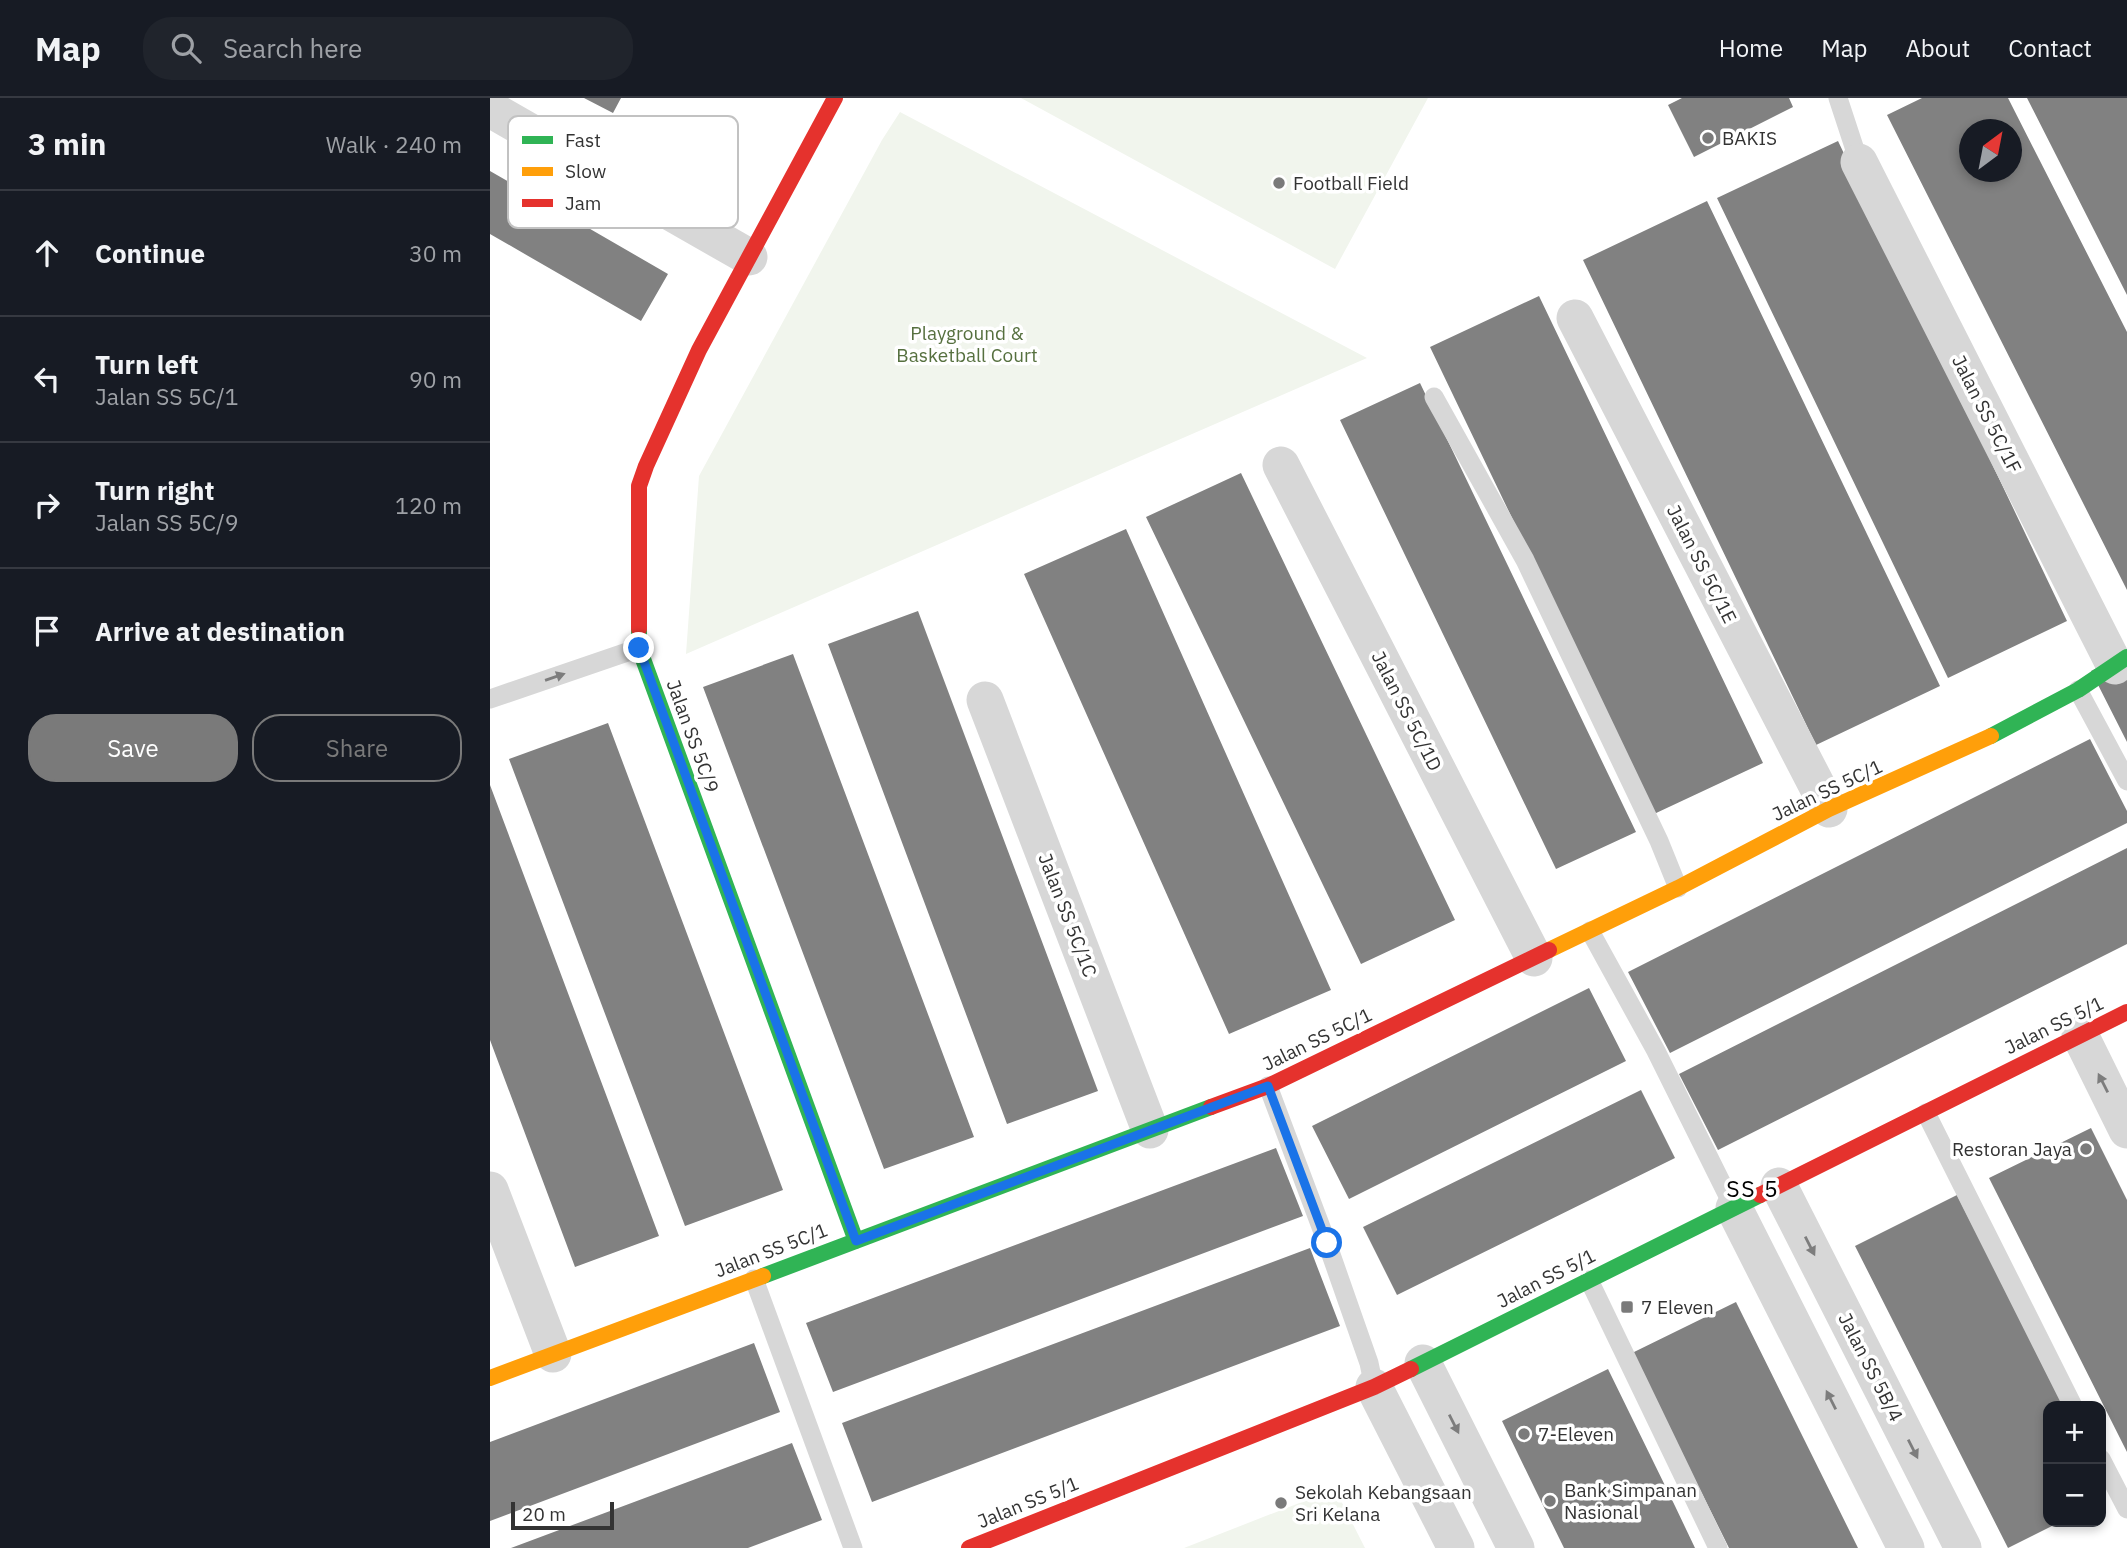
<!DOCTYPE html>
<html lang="en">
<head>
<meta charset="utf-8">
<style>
  body { margin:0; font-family:"IBM Plex Sans",sans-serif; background:#20242c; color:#f1f3f6 }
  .controls { position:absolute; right:21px; bottom:21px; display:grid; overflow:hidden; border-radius:14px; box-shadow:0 4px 10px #0003 }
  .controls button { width:63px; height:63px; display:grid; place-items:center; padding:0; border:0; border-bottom:2px solid #363941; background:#171b24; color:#f1f3f6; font:35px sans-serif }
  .compass { position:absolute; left:1469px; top:21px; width:63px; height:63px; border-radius:50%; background:#171b24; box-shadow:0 4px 10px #0003; rotate:32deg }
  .scale { position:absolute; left:21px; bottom:18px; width:103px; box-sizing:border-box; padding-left:7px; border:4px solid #333; border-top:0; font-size:19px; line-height:24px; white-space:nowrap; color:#333; -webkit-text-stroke:5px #fff; paint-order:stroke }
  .stop { position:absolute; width:21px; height:21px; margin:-16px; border:5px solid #1a73e8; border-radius:50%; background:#fff }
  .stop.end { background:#1a73e8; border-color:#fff; box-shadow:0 2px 7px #0008 }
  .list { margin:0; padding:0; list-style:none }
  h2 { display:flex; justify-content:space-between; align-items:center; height:91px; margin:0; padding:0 28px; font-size:30px }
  h2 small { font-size:23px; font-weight:400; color:#9ea1a6 }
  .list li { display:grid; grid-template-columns:46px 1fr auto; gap:21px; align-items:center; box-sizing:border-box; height:126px; padding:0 28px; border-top:2px solid #363941 }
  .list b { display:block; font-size:26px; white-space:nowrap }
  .list p { margin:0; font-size:23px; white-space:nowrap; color:#9ea1a6 }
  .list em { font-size:23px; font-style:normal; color:#9ea1a6 }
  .actions { display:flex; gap:14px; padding:21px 28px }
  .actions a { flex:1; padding:16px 0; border:2px solid #7a7a7a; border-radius:28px; text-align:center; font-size:24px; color:#7a7a7a }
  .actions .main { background:#7a7a7a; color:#fff }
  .icon { flex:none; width:38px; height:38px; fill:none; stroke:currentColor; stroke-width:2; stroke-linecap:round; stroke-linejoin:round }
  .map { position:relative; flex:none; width:1637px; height:1450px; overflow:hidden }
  header { display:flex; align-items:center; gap:42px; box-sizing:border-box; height:98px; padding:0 35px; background:#171b24; border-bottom:2px solid #363941 }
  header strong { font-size:33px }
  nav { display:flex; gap:38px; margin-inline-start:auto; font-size:24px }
  .search { width:490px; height:63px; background:#20242c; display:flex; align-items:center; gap:18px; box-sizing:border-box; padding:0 24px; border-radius:28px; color:#9ea1a6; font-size:26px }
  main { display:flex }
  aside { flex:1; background:#171b24 }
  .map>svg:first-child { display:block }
</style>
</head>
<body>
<header>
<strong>Map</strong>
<div class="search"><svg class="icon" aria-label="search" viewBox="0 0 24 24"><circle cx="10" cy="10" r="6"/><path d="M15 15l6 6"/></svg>Search here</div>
<nav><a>Home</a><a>Map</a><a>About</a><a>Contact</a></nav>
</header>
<main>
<aside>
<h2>3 min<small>Walk · 240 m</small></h2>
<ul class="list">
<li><svg class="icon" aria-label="ahead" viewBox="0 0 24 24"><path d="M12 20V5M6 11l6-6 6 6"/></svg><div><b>Continue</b></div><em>30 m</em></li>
<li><svg class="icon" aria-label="left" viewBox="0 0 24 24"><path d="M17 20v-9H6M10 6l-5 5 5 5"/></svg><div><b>Turn left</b><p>Jalan SS 5C/1</p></div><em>90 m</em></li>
<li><svg class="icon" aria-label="right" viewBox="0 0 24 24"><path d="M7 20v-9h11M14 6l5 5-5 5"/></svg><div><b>Turn right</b><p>Jalan SS 5C/9</p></div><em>120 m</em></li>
<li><svg class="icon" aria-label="arrive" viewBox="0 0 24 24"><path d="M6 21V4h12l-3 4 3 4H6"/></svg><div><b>Arrive at destination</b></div></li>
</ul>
<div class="actions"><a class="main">Save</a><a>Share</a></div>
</aside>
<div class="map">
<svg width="1637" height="1450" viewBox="0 0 1637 1450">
  <rect width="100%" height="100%" fill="#fff"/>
  <path fill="#f1f5ed" d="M 531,0 L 938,0 L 845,171 Z
    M 410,14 L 877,260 L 196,556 L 209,378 L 392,42 Z
    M 845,1391 L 875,1450 L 694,1450 Z"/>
  <path fill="#818181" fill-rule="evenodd" d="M 94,0 L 131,0 L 123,15 Z
    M 1192,0 L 1299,0 L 1303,9 L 1204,59 L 1178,7 Z
    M 1432,0 L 1518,0 L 1637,234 L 1637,492 L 1397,17 ZM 1479,32 L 1521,32 L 1521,74 L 1479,74 Z
    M 1537,0 L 1637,0 L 1637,197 Z
    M 1348,43 L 1577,523 L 1458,580 L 1227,100 Z
    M 0,73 L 178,176 L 151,223 L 0,136 Z
    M 1217,103 L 1450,588 L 1326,647 L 1093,162 Z
    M 1049,198 L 1273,665 L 1164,716 L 940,249 Z
    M 930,285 L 1146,734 L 1066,771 L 850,322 Z
    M 751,375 L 965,822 L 871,866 L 656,419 Z
    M 636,431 L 841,892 L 739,936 L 534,476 Z
    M 428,513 L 608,993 L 517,1026 L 338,546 Z
    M 1637,555 L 1637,644 L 1601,573 Z
    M 303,556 L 484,1039 L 394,1071 L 213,589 Z
    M 118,625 L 293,1092 L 195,1128 L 19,661 Z
    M 1600,641 L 1637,713 L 1637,725 L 1180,955 L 1138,874 Z
    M 0,687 L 169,1138 L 85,1169 L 0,942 Z
    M 1637,750 L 1637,846 L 1228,1052 L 1189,976 Z
    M 1099,890 L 1136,963 L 859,1101 L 822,1028 Z
    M 1151,992 L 1185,1060 L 907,1197 L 873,1129 Z
    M 1601,1030 L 1637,1102 L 1637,1354 L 1499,1080 Z
    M 786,1050 L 813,1118 L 343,1294 L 316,1225 Z
    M 1467,1097 L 1574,1308 L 1558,1308 L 1558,1424 L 1570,1424 L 1518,1450 L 1365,1148 Z
    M 820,1150 L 850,1228 L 382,1404 L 352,1325 Z
    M 1246,1204 L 1368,1450 L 1239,1450 L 1142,1255 Z
    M 264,1245 L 290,1314 L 0,1423 L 0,1344 Z
    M 1118,1271 L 1185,1408 L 1205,1450 L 1074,1450 L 1045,1391 L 1012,1323 Z
    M 302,1345 L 332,1422 L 258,1450 L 21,1450 Z"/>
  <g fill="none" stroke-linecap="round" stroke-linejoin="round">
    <path stroke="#d7d7d7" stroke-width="19" d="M 1348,0 L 1369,64
      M 944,299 L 1035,462 L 1169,743 L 1188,790
      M 1588,592 L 1637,683
      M 0,601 L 149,550
      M 1100,833 L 1166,953 L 1244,1110
      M 778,988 L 837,1145 L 879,1265 L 884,1289
      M 1436,1015 L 1583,1308
      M 264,1181 L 363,1450
      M 1099,1182 L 1228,1450
      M 1611,1361 L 1637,1411"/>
    <path stroke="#d7d7d7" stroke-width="37" d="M 0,11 L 259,159
      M 1369,64 L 1625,568
      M 1085,220 L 1339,711
      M 791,367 L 1044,860
      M 495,602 L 660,1032
      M 1590,937 L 1637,1032
      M 1289,1088 L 1473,1450
      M 0,1092 L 63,1256
      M 1244,1110 L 1416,1450
      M 933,1265 L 1026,1450
      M 884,1289 L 966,1450"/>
    <path stroke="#30b455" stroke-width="16" d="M 149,531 L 149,550 L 366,1143
      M 1501,638 L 1588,592 L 1637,559
      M 273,1178 L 721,1009
      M 921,1271 L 1270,1097"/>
    <path stroke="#ff9f0a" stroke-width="16" d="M 1059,852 L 1188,790 L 1339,711 L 1501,638
      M 0,1280 L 273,1178"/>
    <path stroke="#e5322d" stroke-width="16" d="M 149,531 L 149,388 L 156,368 L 209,252 L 345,0
      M 721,1009 L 778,988 L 1059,852
      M 1270,1097 L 1637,914
      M 479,1450 L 884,1289 L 921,1271"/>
  </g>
  <defs><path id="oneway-solid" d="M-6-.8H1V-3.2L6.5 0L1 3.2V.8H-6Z" transform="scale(1.75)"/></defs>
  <g fill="#7d7d7d">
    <use href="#oneway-solid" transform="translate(65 579) rotate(-19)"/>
    <use href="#oneway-solid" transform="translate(1613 985) rotate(-117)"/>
    <use href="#oneway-solid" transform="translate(1320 1148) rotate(63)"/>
    <use href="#oneway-solid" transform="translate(1341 1302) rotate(-117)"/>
    <use href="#oneway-solid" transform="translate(964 1326) rotate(63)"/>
    <use href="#oneway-solid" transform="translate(1423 1351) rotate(63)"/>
  </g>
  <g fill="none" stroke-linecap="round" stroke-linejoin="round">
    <path stroke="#1a73e8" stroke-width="9" d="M 149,550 L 366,1143 L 778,988 L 837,1145"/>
  </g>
  <g fill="#7a7a7a" stroke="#fff" stroke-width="2.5">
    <circle cx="1218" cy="40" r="7"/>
    <circle cx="789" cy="85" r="7"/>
    <circle cx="1596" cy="1051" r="7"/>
    <rect x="1130" y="1202" width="14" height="14" rx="3.5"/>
    <circle cx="1034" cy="1336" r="7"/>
    <circle cx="1060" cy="1403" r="7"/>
    <circle cx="791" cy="1405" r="7"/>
  </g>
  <g text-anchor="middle" stroke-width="7" stroke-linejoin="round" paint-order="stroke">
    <g font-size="19" fill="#333" stroke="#fff" text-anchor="start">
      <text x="1232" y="47">BAKIS</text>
      <text x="803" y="92">Football Field</text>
      <text x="1582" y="1058" text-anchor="end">Restoran Jaya</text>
      <text x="1151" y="1216">7 Eleven</text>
      <text x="1048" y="1343">7-Eleven</text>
      <text x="1074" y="1399">Bank Simpanan<tspan x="1074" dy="22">Nasional</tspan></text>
      <text x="805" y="1401">Sekolah Kebangsaan<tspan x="805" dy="22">Sri Kelana</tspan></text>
    </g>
    <g font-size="19" fill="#56703f" stroke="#fff">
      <text x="477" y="242">Playground &amp;<tspan x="477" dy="22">Basketball Court</tspan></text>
    </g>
    <g font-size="19" fill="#333" stroke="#fff">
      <text transform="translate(1497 316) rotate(63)" y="7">Jalan SS 5C/1F</text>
      <text transform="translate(1212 466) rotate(63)" y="7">Jalan SS 5C/1E</text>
      <text transform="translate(917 613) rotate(63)" y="7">Jalan SS 5C/1D</text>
      <text transform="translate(203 638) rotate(70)" y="7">Jalan SS 5C/9</text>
      <text transform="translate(1337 692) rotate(-25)" y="7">Jalan SS 5C/1</text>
      <text transform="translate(578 817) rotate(69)" y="7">Jalan SS 5C/1C</text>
      <text transform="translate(1564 927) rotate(-26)" y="7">Jalan SS 5/1</text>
      <text transform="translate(827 941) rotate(-26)" y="7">Jalan SS 5C/1</text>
      <text transform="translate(281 1152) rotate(-21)" y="7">Jalan SS 5C/1</text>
      <text transform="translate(1056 1180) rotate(-27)" y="7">Jalan SS 5/1</text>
      <text transform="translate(1381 1269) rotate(63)" y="7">Jalan SS 5B/4</text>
      <text transform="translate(538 1404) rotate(-22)" y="7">Jalan SS 5/1</text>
    </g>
    <g font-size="23" letter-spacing="2" fill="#000" stroke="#fff">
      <text x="1263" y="1099">SS 5</text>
    </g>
  </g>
  <rect x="18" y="18" width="230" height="112" rx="10" fill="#fff" stroke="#c2c2c2" stroke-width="2"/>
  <rect x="32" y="38" width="31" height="8" fill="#30b455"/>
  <rect x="32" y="69" width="31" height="9" fill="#ff9f0a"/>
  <rect x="32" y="101" width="31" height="8" fill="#e5322d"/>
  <g font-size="19" fill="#333">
    <text x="75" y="49">Fast</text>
    <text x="75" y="80">Slow</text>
    <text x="75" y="112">Jam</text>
  </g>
</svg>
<div class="controls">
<button>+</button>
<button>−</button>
</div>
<svg class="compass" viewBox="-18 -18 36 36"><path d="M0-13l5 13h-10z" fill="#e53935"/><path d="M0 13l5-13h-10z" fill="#9ea1a6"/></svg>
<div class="scale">20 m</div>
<div class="stop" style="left:837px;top:1145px"></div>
<div class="stop end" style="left:149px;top:550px"></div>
</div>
</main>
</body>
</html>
